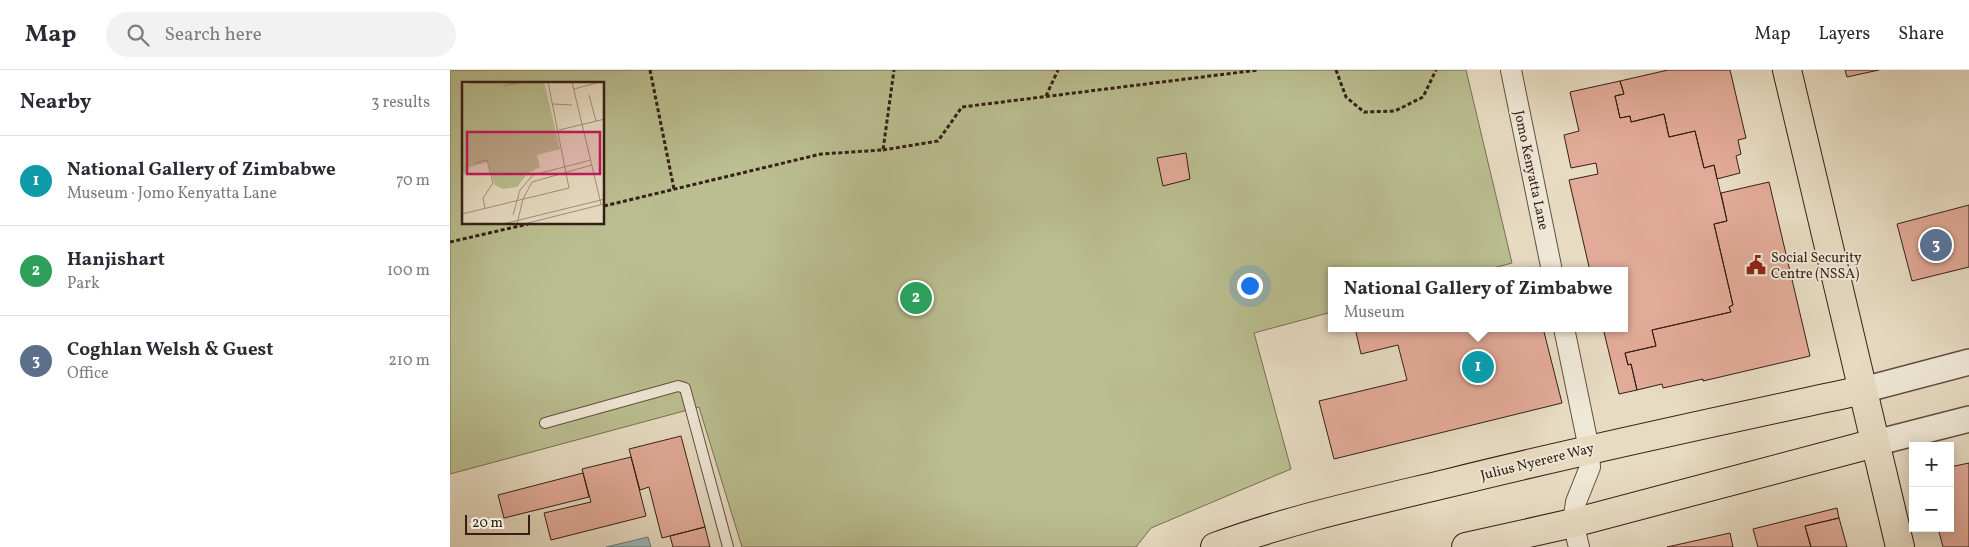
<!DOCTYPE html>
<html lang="en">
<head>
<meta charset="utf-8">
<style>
  body { margin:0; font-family:Vollkorn,serif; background:#f2f2f3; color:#2b2b33 }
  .controls { position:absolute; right:15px; bottom:15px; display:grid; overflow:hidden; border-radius:0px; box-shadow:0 2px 12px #0003 }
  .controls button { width:45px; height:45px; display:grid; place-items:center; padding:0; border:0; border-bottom:1px solid #e1e1e2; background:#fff; color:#2b2b33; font:25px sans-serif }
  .scale { position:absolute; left:15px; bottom:12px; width:65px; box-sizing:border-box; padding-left:5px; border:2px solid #352016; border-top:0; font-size:14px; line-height:18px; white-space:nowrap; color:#352016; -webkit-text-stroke:4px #efe8d7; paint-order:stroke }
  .you { position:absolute; left:799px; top:215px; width:18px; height:18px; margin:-12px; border:4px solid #fff; border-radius:50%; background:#1a73e8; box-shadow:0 0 0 8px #1a73e833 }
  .badge { display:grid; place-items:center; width:32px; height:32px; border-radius:50%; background:#8f2418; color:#fff; font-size:16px; font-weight:700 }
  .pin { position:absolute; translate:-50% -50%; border:2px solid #fff; box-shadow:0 1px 5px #0006 }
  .popup { position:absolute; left:878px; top:197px; width:300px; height:65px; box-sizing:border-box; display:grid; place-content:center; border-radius:0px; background:#fff; filter:drop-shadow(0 1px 4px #0005); font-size:16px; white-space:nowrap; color:#7c7c81 }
  .popup b { font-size:19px; color:#2b2b33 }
  .popup::after { content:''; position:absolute; left:50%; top:100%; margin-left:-10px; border:10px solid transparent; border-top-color:#fff }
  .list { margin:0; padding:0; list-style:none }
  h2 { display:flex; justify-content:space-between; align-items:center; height:65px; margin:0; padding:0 20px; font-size:21px }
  h2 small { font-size:16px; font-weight:400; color:#7c7c81 }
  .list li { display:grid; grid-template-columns:32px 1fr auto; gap:15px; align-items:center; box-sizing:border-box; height:90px; padding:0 20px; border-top:1px solid #e1e1e2 }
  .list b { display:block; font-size:19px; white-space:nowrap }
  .list p { margin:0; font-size:16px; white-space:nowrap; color:#7c7c81 }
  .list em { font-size:16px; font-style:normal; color:#7c7c81 }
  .icon { flex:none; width:28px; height:28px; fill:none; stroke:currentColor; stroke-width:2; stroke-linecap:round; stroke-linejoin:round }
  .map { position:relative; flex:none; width:1519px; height:477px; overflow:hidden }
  header { display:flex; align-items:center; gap:30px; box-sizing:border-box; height:70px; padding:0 25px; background:#fff; border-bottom:1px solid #e1e1e2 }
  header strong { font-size:24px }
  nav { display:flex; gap:28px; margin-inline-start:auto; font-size:18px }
  .search { width:350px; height:45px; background:#f2f2f3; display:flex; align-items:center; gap:12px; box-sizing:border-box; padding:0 18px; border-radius:28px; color:#7c7c81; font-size:19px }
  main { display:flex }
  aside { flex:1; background:#fff }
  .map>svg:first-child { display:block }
</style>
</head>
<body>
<header>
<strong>Map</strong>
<div class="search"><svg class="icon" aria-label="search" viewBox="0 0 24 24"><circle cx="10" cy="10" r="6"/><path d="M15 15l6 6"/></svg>Search here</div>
<nav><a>Map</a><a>Layers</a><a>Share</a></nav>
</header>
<main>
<aside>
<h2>Nearby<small>3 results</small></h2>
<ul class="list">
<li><span class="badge" style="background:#0f9aa8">1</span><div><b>National Gallery of Zimbabwe</b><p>Museum · Jomo Kenyatta Lane</p></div><em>70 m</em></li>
<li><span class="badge" style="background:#2e9e5b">2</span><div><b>Hanjishart</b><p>Park</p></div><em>100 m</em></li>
<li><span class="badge" style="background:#5c6f8a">3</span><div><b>Coghlan Welsh &amp; Guest</b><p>Office</p></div><em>210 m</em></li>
</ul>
</aside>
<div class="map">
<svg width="1519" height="477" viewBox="0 0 1519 477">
  <rect width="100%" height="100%" fill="#e7dbc2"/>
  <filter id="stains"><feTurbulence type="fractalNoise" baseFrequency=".004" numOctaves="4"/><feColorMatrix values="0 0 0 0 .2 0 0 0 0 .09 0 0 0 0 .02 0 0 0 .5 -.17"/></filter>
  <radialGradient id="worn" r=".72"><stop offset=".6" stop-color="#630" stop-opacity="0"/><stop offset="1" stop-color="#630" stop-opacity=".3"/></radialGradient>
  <path fill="#babe90" stroke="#786f53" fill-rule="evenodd" d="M 0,0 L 1016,0 L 1062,193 L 1032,201 L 882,201 L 882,242 L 804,263 L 841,399 L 701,458 L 686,477 L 292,477 L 249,337 L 0,404 ZM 14,14 L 154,14 L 154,154 L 14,154 Z"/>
  <path fill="#99b9bb" stroke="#717c79" d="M 198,467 L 201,477 L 156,477 Z"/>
  <path fill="#e2aa98" stroke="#352016" d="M 1218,0 L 1280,0 L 1296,68 L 1288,70 L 1291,84 L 1286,86 L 1290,103 L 1267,109 L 1264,95 L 1254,98 L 1245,61 L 1219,67 L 1214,44 L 1181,52 L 1180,46 L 1170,48 L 1165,26 L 1174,24 L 1170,11 Z
    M 1395,0 L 1429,0 L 1397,7 Z
    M 1170,11 L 1174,24 L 1165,26 L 1170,48 L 1180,46 L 1181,52 L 1214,44 L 1219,67 L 1245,61 L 1254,98 L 1264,95 L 1277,151 L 1264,154 L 1283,235 L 1279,237 L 1281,242 L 1202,260 L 1206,276 L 1175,283 L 1178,295 L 1181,294 L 1187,320 L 1169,324 L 1153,258 L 1174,258 L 1174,201 L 1140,201 L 1119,110 L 1148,104 L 1146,93 L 1121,98 L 1114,65 L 1129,61 L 1120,22 Z
    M 736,83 L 740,109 L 713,116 L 707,88 Z
    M 1319,112 L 1360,286 L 1253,311 L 1253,309 L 1213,318 L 1212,314 L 1187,320 L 1181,294 L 1178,295 L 1175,283 L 1206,276 L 1202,260 L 1281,242 L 1279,237 L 1283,235 L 1264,154 L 1277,151 L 1271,123 Z
    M 1519,135 L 1519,197 L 1462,211 L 1447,154 Z
    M 905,258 L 1093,258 L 1112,333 L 884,389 L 869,331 L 957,310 L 948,275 L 911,284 Z
    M 231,366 L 255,457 L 212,468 L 199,417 L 190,420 L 179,379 Z
    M 181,387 L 196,446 L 101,470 L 94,443 L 141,432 L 132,399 Z
    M 1519,393 L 1519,477 L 1493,477 L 1488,458 L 1500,458 L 1500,397 Z
    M 133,403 L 139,427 L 54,448 L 48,425 Z
    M 1387,438 L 1389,448 L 1355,456 L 1361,477 L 1308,477 L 1303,459 Z
    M 1389,448 L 1397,477 L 1361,477 L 1355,456 Z
    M 255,457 L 260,477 L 223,477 L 220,466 Z
    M 1280,463 L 1283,477 L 1217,477 Z"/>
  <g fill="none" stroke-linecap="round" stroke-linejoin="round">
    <defs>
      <path id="service" d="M 95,353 L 228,316 L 235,318 L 278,477"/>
      <path id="minor" d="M 1061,0 L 1102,201
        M 1114,258 L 1139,379 L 1140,397 L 1126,432 L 1123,453 L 1129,477"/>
      <path id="tertiary" d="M 1413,320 L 1519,292
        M 1425,373 L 1519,349"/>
      <path id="primary" d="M 765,477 C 841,449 920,432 999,413 C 1136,379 1274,350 1413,320
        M 1016,477 L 1123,453 L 1425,373"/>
      <path id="trunk" d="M 1337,0 L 1450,477"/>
    </defs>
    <use href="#service" stroke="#624f41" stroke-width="12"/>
    <use href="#minor" stroke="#624f41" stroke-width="22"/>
    <use href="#tertiary" stroke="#624f41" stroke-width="28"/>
    <use href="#primary" stroke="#352016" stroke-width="30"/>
    <use href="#trunk" stroke="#352016" stroke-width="30"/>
    <path stroke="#352016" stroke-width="3" stroke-dasharray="4 2.5" stroke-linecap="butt" d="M 200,0 L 224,119
      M 886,0 L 896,27 L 914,42 L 945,41 L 973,27 L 986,0
      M 596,26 L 608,0
      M 433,80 L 488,71 L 512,37 L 808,0
      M 154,136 L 371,84 L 433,80 L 444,0
      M 0,172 L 78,154"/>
    <use href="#service" stroke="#efe8d7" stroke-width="10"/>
    <use href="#minor" stroke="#efe8d7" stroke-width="20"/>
    <use href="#tertiary" stroke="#efe8d7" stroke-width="25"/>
    <use href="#primary" stroke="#e7dbc2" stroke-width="28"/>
    <use href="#trunk" stroke="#e7dbc2" stroke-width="28"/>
  </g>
  <defs>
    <symbol id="civic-bare" viewBox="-9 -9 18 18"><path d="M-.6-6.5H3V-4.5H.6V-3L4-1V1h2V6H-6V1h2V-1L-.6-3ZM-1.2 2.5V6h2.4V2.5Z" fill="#8f2418" stroke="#efe8d7" stroke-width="2.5" paint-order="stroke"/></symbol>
  </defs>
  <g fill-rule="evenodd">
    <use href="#civic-bare" x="1292" y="181" width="28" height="28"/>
  </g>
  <g text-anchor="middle" stroke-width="4" stroke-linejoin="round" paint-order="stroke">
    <g font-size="14" fill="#352016" stroke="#efe8d7">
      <text transform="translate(1082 100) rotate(78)" y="5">Jomo Kenyatta Lane</text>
      <text transform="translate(1087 391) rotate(-14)" y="5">Julius Nyerere Way</text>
    </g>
    <g font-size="14" fill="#352016" stroke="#efe8d7" text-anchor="start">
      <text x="1321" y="192">Social Security<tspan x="1321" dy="16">Centre (NSSA)</tspan></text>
    </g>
  </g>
  <g transform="translate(12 12)">
    <rect width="142" height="142" fill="#e7dbc2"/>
    <path d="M 11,0 L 82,0 L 98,67 L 75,73 L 78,85 L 66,91 L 55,105 L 41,107 L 33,103 L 26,80 L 4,86 L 4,91 L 0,93 L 0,3 Z" fill="#babe90"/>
    <path fill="none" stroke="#a0907d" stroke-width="1" d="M 110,0 L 139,122M 41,4 L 61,0M 112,7 L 138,0M 127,13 L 134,39M 91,22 L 110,23M 97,48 L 143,37M 13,81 L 25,78 L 31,101 L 21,116 L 23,126M 0,132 L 107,106 L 86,0M 51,133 L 58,108 L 71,93 L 129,78M 41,142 L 143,117M 55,142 L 61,117 L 70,100 L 130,83M 62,142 L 142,122"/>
    <path fill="#c2185b" fill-opacity="0.15" stroke="#c2185b" stroke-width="2.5" d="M 5,50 L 138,50 L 138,92 L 5,92 Z"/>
    <rect width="142" height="142" fill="none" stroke="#352016" stroke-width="2.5"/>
  </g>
  <rect width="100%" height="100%" filter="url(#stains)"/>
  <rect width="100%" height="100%" fill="url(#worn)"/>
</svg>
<div class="controls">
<button>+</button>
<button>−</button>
</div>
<div class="scale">20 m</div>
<div class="you"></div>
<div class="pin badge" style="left:1028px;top:297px;background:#0f9aa8">1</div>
<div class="popup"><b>National Gallery of Zimbabwe</b>Museum</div>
<div class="pin badge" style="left:466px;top:228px;background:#2e9e5b">2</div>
<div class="pin badge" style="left:1486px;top:175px;background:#5c6f8a">3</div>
</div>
</main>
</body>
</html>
